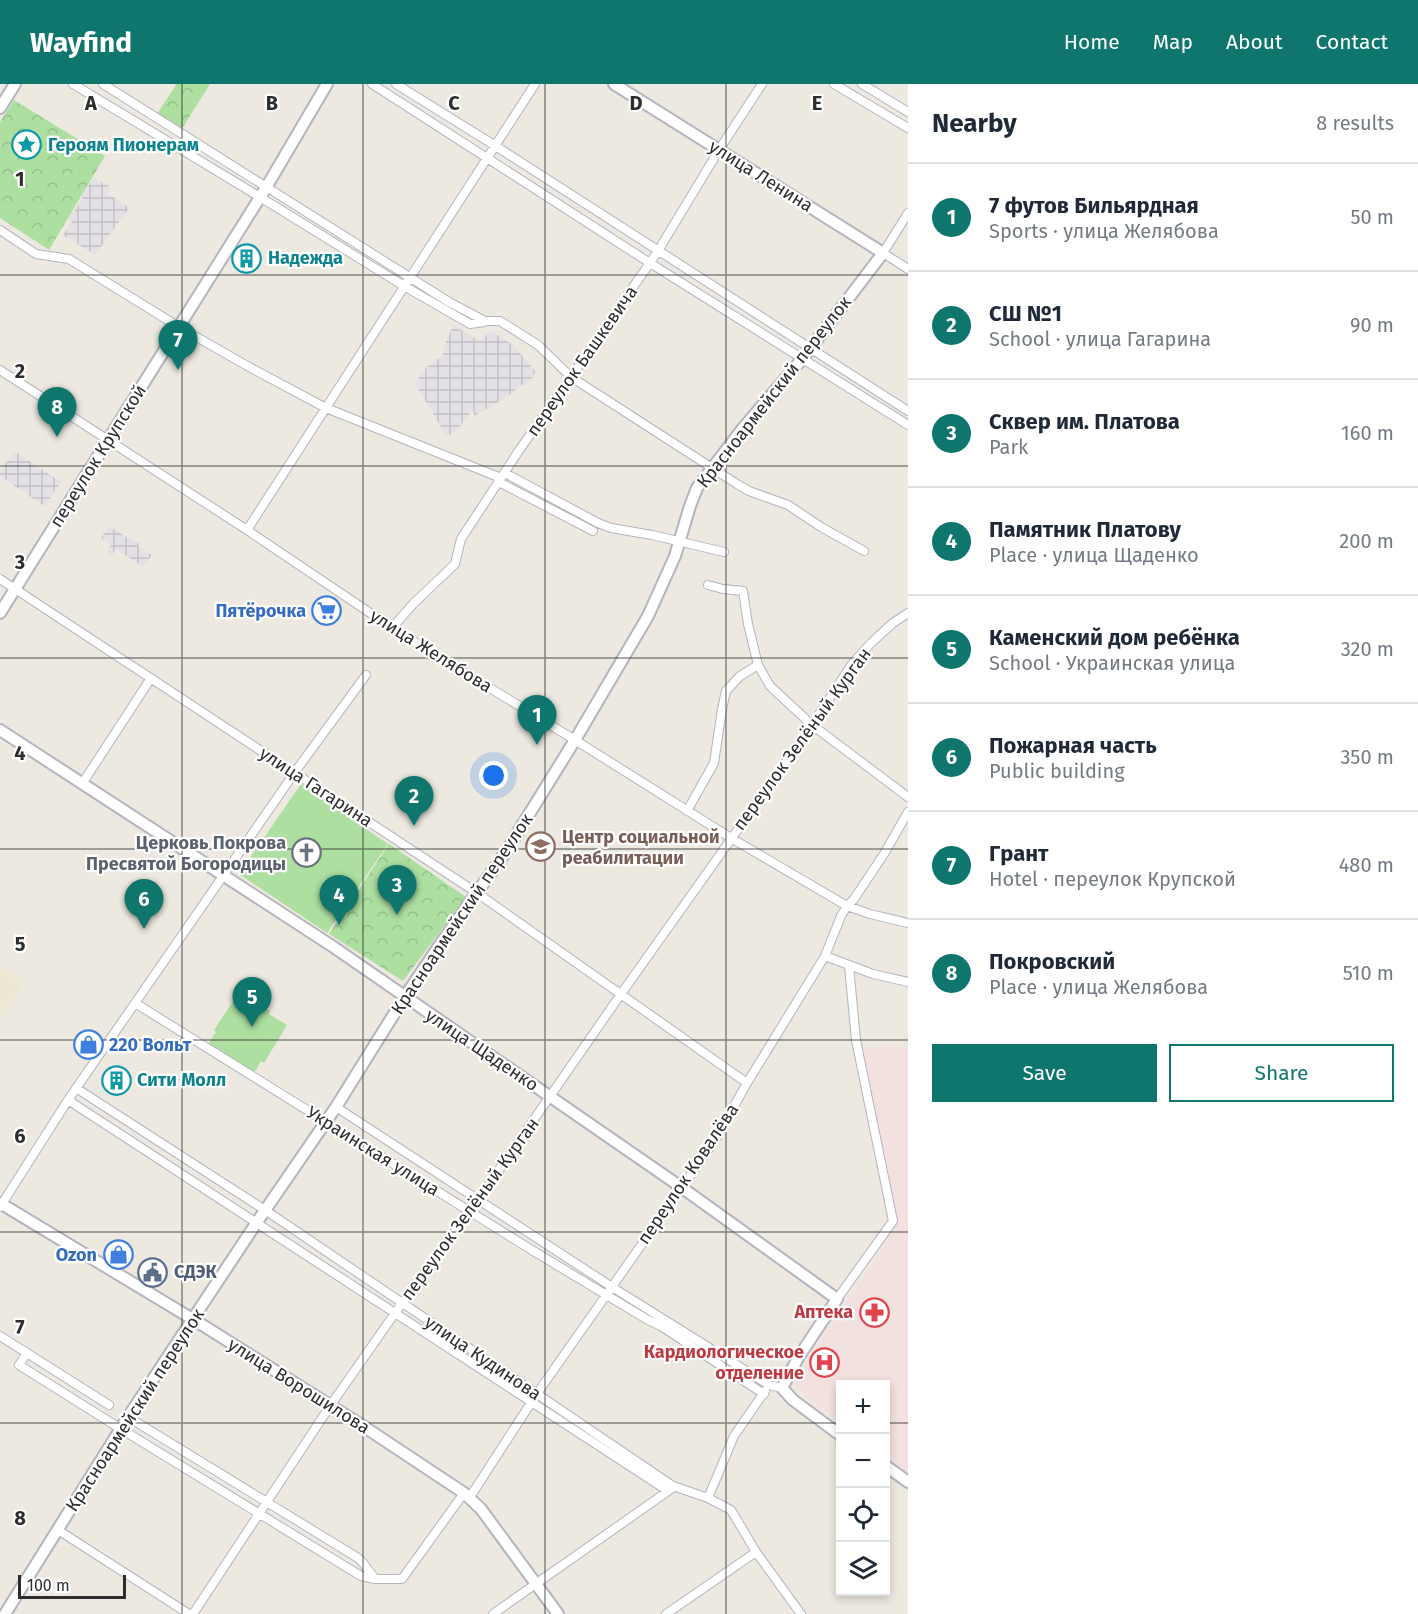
<!DOCTYPE html>
<html lang="en">
<head>
<meta charset="utf-8">
<style>
  body { margin:0; font-family:"Fira Sans",sans-serif; background:#f6f6f7; color:#1f2937 }
  .controls { position:absolute; right:18px; bottom:18px; display:grid; overflow:hidden; border-radius:0px; box-shadow:0 3px 9px #0003 }
  .controls button { width:54px; height:54px; display:grid; place-items:center; padding:0; border:0; border-bottom:2px solid #e0e1e3; background:#fff; color:#1f2937; font:30px sans-serif }
  .scale { position:absolute; left:18px; bottom:15px; width:108px; box-sizing:border-box; padding-left:6px; border:3px solid #2d2d2d; border-top:0; font-size:16px; line-height:21px; white-space:nowrap; color:#2d2d2d; -webkit-text-stroke:4px #fff; paint-order:stroke }
  .you { position:absolute; left:494px; top:692px; width:21px; height:21px; margin:-15px; border:4px solid #fff; border-radius:50%; background:#1a73e8; box-shadow:0 0 0 9px #1a73e833 }
  .badge { display:grid; place-items:center; width:39px; height:39px; border-radius:50%; background:#0f766e; color:#fff; font-size:20px; font-weight:700 }
  .pin { position:absolute; translate:-50% -50px; filter:drop-shadow(0 2px 3px #0008) }
  .pin::after { content:''; position:absolute; top:32px; width:21px; height:18px; background:inherit; clip-path:polygon(0 0,100% 0,50% 100%) }
  .list { margin:0; padding:0; list-style:none }
  h2 { display:flex; justify-content:space-between; align-items:center; height:78px; margin:0; padding:0 24px; font-size:26px }
  h2 small { font-size:20px; font-weight:400; color:#747a83 }
  .list li { display:grid; grid-template-columns:39px 1fr auto; gap:18px; align-items:center; box-sizing:border-box; height:108px; padding:0 24px; border-top:2px solid #e0e1e3 }
  .list b { display:block; font-size:22px; white-space:nowrap }
  .list p { margin:0; font-size:20px; white-space:nowrap; color:#747a83 }
  .list em { font-size:20px; font-style:normal; color:#747a83 }
  .actions { display:flex; gap:12px; padding:18px 24px }
  .actions a { flex:1; padding:14px 0; border:2px solid #0f766e; border-radius:0px; text-align:center; font-size:21px; color:#0f766e }
  .actions .main { background:#0f766e; color:#fff }
  .icon { flex:none; width:33px; height:33px; fill:none; stroke:currentColor; stroke-width:2; stroke-linecap:round; stroke-linejoin:round }
  .map { position:relative; flex:none; width:908px; height:1530px; overflow:hidden }
  header { display:flex; align-items:center; gap:36px; box-sizing:border-box; height:84px; padding:0 30px; background:#0f766e; color:#fff }
  header strong { font-size:28px }
  nav { display:flex; gap:33px; margin-inline-start:auto; font-size:21px }
  main { display:flex }
  aside { flex:1; background:#fff }
  .map>svg:first-child { display:block }
</style>
</head>
<body>
<header>
<strong>Wayfind</strong>
<nav><a>Home</a><a>Map</a><a>About</a><a>Contact</a></nav>
</header>
<main>
<div class="map">
<svg width="908" height="1530" viewBox="0 0 908 1530">
  <defs>
    <pattern id="industrial-grid" width="8" height="8" patternUnits="userSpaceOnUse" patternTransform="scale(1.5)"><rect width="8" height="8" fill="#e3e0e6"/><path d="M0 4h8M4 0v8" fill="none" stroke="#c3c0c6"/></pattern>
    <pattern id="forest-crowns" width="20" height="18" patternUnits="userSpaceOnUse" patternTransform="scale(1.5)"><rect width="20" height="18" fill="#addfa1"/><path d="M2 6a3 3 0 1 1 6 0M12 15a3 3 0 1 1 6 0" fill="none" stroke="#95c08b"/></pattern>
  </defs>
  <rect width="100%" height="100%" fill="#ede9e0"/>
  <path fill="url(#industrial-grid)" d="M 95,93 L 105,101 L 106,98 L 109,100 L 108,102 L 111,104 L 107,109 L 129,124 L 95,171 L 63,151 L 72,138 L 68,135 L 83,115 L 81,112 Z
    M 453,241 L 480,257 L 491,247 L 513,261 L 536,288 L 531,295 L 500,317 L 474,332 L 473,325 L 457,346 L 447,353 L 416,301 L 417,296 L 426,284 L 443,271 L 444,264 Z
    M 14,367 L 61,398 L 44,422 L 0,392 L 0,388 Z
    M 109,442 L 128,454 L 129,453 L 139,460 L 138,462 L 152,471 L 144,483 L 116,465 L 112,471 L 107,468 L 111,461 L 101,454 Z"/>
  <path fill="#ede8d2" d="M 0,884 L 23,898 L 0,934 Z"/>
  <path fill="#f3e1df" d="M 895,962 L 908,964 L 908,1390 L 886,1372 L 886,1300 L 840,1300 L 840,1338 L 791,1299 L 862,1196 L 897,1141 L 863,964 Z"/>
  <path fill="#addfa1" d="M 301,700 L 388,760 L 327,849 L 239,790 Z
    M 234,916 L 250,926 L 255,919 L 270,927 L 269,930 L 287,941 L 264,979 L 261,977 L 254,989 L 208,960 L 216,948 L 214,946 Z"/>
  <path fill="url(#forest-crowns)" d="M 175,0 L 210,0 L 180,48 L 155,33 L 176,1 Z
    M 14,16 L 105,72 L 49,166 L 0,134 L 0,38 Z
    M 389,760 L 466,813 L 403,897 L 329,850 Z"/>
  <g fill="none" stroke-linecap="round" stroke-linejoin="round">
    <defs>
      <path id="street" d="M 73,0 L 260,113 L 404,202 L 470,240 L 484,238
        M 103,0 L 449,218 L 485,237 L 500,237 L 538,261 L 571,293 L 737,400 L 749,407 L 788,421 L 821,443 L 864,467
        M 372,0 L 650,179 L 908,341
        M 396,0 L 494,61 L 908,327
        M 834,0 L 908,44
        M 862,0 L 908,28
        M 908,129 L 883,169 L 908,185
        M 0,146 L 36,170 L 69,175 L 179,243 L 251,284 L 326,324 L 501,394
        M 0,286 L 247,446 L 400,549 L 575,656 L 731,754 L 847,822 L 870,830 L 908,839
        M 505,389 L 598,439 L 611,444 L 652,451 L 724,468
        M 499,398 L 593,447
        M 247,446 L 535,0
        M 0,495 L 477,809 L 747,999
        M 708,501 L 723,505 L 743,507 L 748,540 L 758,581 L 770,602 L 812,641 L 908,713
        M 392,544 L 413,520 L 455,480 L 461,455 L 520,365 L 571,293 L 658,167 L 719,66 L 762,0
        M 82,700 L 151,594
        M 687,727 L 714,679 L 722,625 L 726,607 L 740,592 L 758,581
        M 825,872 L 873,890 L 908,898
        M 135,919 L 535,1168 L 648,1236 L 661,1242 L 764,1310
        M 76,1004 L 265,1126 L 673,1402 L 708,1414 L 731,1426 L 756,1468 L 801,1530
        M 68,1016 L 668,1407
        M 336,1023 L 612,1203 L 769,1301 L 782,1304
        M 0,1123 L 68,1016 L 295,688 L 366,591
        M 837,1215 L 893,1137 L 856,956 L 849,882
        M 0,1252 L 109,1321
        M 27,1269 L 19,1281 L 121,1345 L 361,1492 L 375,1495 L 402,1495 L 464,1409
        M 128,1333 L 358,1474 L 363,1479 L 375,1495
        M 470,1413 L 536,1311 L 715,1056 L 747,999 L 825,872 L 841,832 L 847,822 L 854,815 L 884,770 L 908,728
        M 708,1414 L 734,1352 L 765,1307
        M 58,1446 L 189,1530
        M 193,1530 L 330,1322 L 402,1219 L 478,1116 L 621,910 L 812,641 L 852,580 L 872,558 L 893,539 L 908,529
        M 493,1530 L 671,1405
        M 666,1530 L 756,1468"/>
      <path id="secondary" d="M 0,24 L 15,0
        M 0,529 L 267,102 L 327,0
        M 0,646 L 332,862 L 681,1103 L 837,1215 L 798,1274 L 782,1304 L 793,1316 L 840,1351
        M 0,1119 L 204,1242 L 369,1346 L 464,1409 L 481,1425 L 558,1530
        M 886,1382 L 908,1398
        M 5,1530 L 128,1333 L 257,1138 L 336,1023 L 404,914 L 439,862 L 505,769 L 575,656 L 648,532 L 675,472 L 690,422 L 697,404 L 743,344 L 803,274 L 883,169 L 614,0"/>
    </defs>
    <use href="#street" stroke="#b4b4bf" stroke-width="10"/>
    <use href="#secondary" stroke="#b4b4bf" stroke-width="14"/>
    <use href="#street" stroke="#fff" stroke-width="8"/>
    <use href="#secondary" stroke="#fff" stroke-width="10"/>
  </g>
  <path fill="none" stroke="#2d2d2d" stroke-width="1.5" stroke-opacity="0.55" d="M 182,0 L 182,1530M 363,0 L 363,1530M 545,0 L 545,1530M 726,0 L 726,1530M 0,191 L 908,191M 0,382 L 908,382M 0,574 L 908,574M 0,765 L 908,765M 0,956 L 908,956M 0,1148 L 908,1148M 0,1339 L 840,1339M 886,1339 L 908,1339"/>
  <defs>
    <symbol id="sight-ring" viewBox="-11 -11 22 22"><circle r="9.5" fill="#fff" stroke="#0f9aa8" stroke-width="1.5"/><path d="M0-6L1.8-2.2L6-1.7L2.9 1.2L3.7 5.4L0 3.3L-3.7 5.4L-2.9 1.2L-6-1.7L-1.8-2.2Z" fill="#0f9aa8"/></symbol>
    <symbol id="building-ring" viewBox="-11 -11 22 22"><circle r="9.5" fill="#fff" stroke="#0f9aa8" stroke-width="1.5"/><path d="M-4-6H4V6H1V3H-1V6H-4ZM-2.5-4.3h1.7v1.8h-1.7ZM.8-4.3h1.7v1.8H.8ZM-2.5-1h1.7V.8h-1.7ZM.8-1h1.7V.8H.8Z" fill="#0f9aa8"/></symbol>
    <symbol id="supermarket-ring" viewBox="-11 -11 22 22"><circle r="9.5" fill="#fff" stroke="#3f7fe0" stroke-width="1.5"/><path d="M-6-5.5h2.5l.6 2H6L4.5 2H-2.5L-4.4-4H-6ZM-1.5 3.2a1.3 1.3 0 1 0 .1 0ZM3 3.2a1.3 1.3 0 1 0 .1 0Z" fill="#3f7fe0"/></symbol>
    <symbol id="school-ring" viewBox="-11 -11 22 22"><circle r="9.5" fill="#fff" stroke="#8d6e63" stroke-width="1.5"/><path d="M0-5L7-2L0 1L-7-2ZM-4 1L0 2.5L4 1V4Q0 6-4 4Z" fill="#8d6e63"/></symbol>
    <symbol id="church-ring" viewBox="-11 -11 22 22"><circle r="9.5" fill="#fff" stroke="#6b7280" stroke-width="1.5"/><path d="M-1.2-6h2.4v3.5h3.3v2.4h-3.3V6h-2.4V-.1h-3.3v-2.4h3.3Z" fill="#6b7280"/></symbol>
    <symbol id="shop-ring" viewBox="-11 -11 22 22"><circle r="9.5" fill="#fff" stroke="#3f7fe0" stroke-width="1.5"/><path d="M-5-2.5h2.3a2.7 3.5 0 0 1 5.4 0H5L5.5 6h-11ZM-1.5-2.5h3a1.5 2.3 0 0 0-3 0Z" fill="#3f7fe0"/></symbol>
    <symbol id="civic-ring" viewBox="-11 -11 22 22"><circle r="9.5" fill="#fff" stroke="#5c6f8a" stroke-width="1.5"/><path d="M-.6-6.5H3V-4.5H.6V-3L4-1V1h2V6H-6V1h2V-1L-.6-3ZM-1.2 2.5V6h2.4V2.5Z" fill="#5c6f8a"/></symbol>
    <symbol id="pharmacy-ring" viewBox="-11 -11 22 22"><circle r="9.5" fill="#fff" stroke="#e0444e" stroke-width="1.5"/><path d="M-2-6h4v4h4v4h-4v4h-4v-4h-4v-4h4Z" fill="#e0444e"/></symbol>
    <symbol id="hospital-ring" viewBox="-11 -11 22 22"><circle r="9.5" fill="#fff" stroke="#e0444e" stroke-width="1.5"/><path d="M-5-5h3v3.5h4V-5h3V5h-3V1.5h-4V5h-3Z" fill="#e0444e"/></symbol>
  </defs>
  <g fill-rule="evenodd">
    <use href="#sight-ring" x="10" y="44" width="33" height="33"/>
    <use href="#building-ring" x="230" y="158" width="33" height="33"/>
    <use href="#supermarket-ring" x="310" y="510" width="33" height="33"/>
    <use href="#school-ring" x="524" y="746" width="33" height="33"/>
    <use href="#church-ring" x="290" y="752" width="33" height="33"/>
    <use href="#shop-ring" x="72" y="944" width="33" height="33"/>
    <use href="#building-ring" x="100" y="980" width="33" height="33"/>
    <use href="#shop-ring" x="102" y="1154" width="33" height="33"/>
    <use href="#civic-ring" x="136" y="1172" width="33" height="33"/>
    <use href="#pharmacy-ring" x="858" y="1212" width="33" height="33"/>
    <use href="#hospital-ring" x="808" y="1262" width="33" height="33"/>
  </g>
  <g text-anchor="middle" stroke-width="4.5" stroke-linejoin="round" paint-order="stroke">
    <g font-size="18" font-weight="bold" fill="#0d838f" stroke="#fff" text-anchor="start">
      <text x="48" y="67">Героям Пионерам</text>
      <text x="268" y="180">Надежда</text>
      <text x="137" y="1002">Сити Молл</text>
    </g>
    <g font-size="18" fill="#2d2d2d" stroke="#fff">
      <text transform="translate(761 92) rotate(32)" y="6">улица Ленина</text>
      <text transform="translate(582 277) rotate(-55)" y="6">переулок Башкевича</text>
      <text transform="translate(774 308) rotate(-52)" y="6">Красноармейский переулок</text>
      <text transform="translate(98 372) rotate(-58)" y="6">переулок Крупской</text>
      <text transform="translate(431 567) rotate(32)" y="6">улица Желябова</text>
      <text transform="translate(802 655) rotate(-54)" y="6">переулок Зелёный Курган</text>
      <text transform="translate(316 703) rotate(33)" y="6">улица Гагарина</text>
      <text transform="translate(462 830) rotate(-56)" y="6">Красноармейский переулок</text>
      <text transform="translate(482 966) rotate(34)" y="6">улица Щаденко</text>
      <text transform="translate(373 1067) rotate(32)" y="6">Украинская улица</text>
      <text transform="translate(688 1090) rotate(-56)" y="6">переулок Ковалёва</text>
      <text transform="translate(470 1125) rotate(-54)" y="6">переулок Зелёный Курган</text>
      <text transform="translate(483 1274) rotate(34)" y="6">улица Кудинова</text>
      <text transform="translate(299 1302) rotate(32)" y="6">улица Ворошилова</text>
      <text transform="translate(135 1326) rotate(-57)" y="6">Красноармейский переулок</text>
    </g>
    <g font-size="18" font-weight="bold" fill="#366cbe" stroke="#fff" text-anchor="end">
      <text x="306" y="533">Пятёрочка</text>
      <text x="109" y="967" text-anchor="start">220 Вольт</text>
      <text x="97" y="1177">Ozon</text>
    </g>
    <g font-size="18" font-weight="bold" fill="#785e54" stroke="#fff" text-anchor="start">
      <text x="562" y="759">Центр социальной<tspan x="562" dy="21">реабилитации</tspan></text>
    </g>
    <g font-size="18" font-weight="bold" fill="#5b616d" stroke="#fff" text-anchor="end">
      <text x="286" y="765">Церковь Покрова<tspan x="286" dy="21">Пресвятой Богородицы</tspan></text>
    </g>
    <g font-size="18" font-weight="bold" fill="#4e5e75" stroke="#fff" text-anchor="start">
      <text x="174" y="1194">СДЭК</text>
    </g>
    <g font-size="18" font-weight="bold" fill="#be3a42" stroke="#fff" text-anchor="end">
      <text x="853" y="1234">Аптека</text>
      <text x="804" y="1274">Кардиологическое<tspan x="804" dy="21">отделение</tspan></text>
    </g>
  </g>
  <g font-size="20" text-anchor="middle" font-weight="bold" fill="#2d2d2d" stroke="#fff" stroke-width="4.5" stroke-linejoin="round" paint-order="stroke">
    <text x="91" y="26">A</text>
    <text x="272" y="26">B</text>
    <text x="454" y="26">C</text>
    <text x="636" y="26">D</text>
    <text x="817" y="26">E</text>
    <text x="20" y="102">1</text>
    <text x="20" y="294">2</text>
    <text x="20" y="485">3</text>
    <text x="20" y="676">4</text>
    <text x="20" y="867">5</text>
    <text x="20" y="1059">6</text>
    <text x="20" y="1250">7</text>
    <text x="20" y="1441">8</text>
  </g>
</svg>
<div class="controls">
<button>+</button>
<button>−</button>
<button><svg class="icon" aria-label="locate" viewBox="0 0 24 24"><circle cx="12" cy="12" r="6"/><path d="M12 2v4M12 18v4M2 12h4M18 12h4"/></svg></button>
<button><svg class="icon" aria-label="layers" viewBox="0 0 24 24"><path d="M12 4l9 5-9 5-9-5zM3 14l9 5 9-5"/></svg></button>
</div>
<div class="scale">100 m</div>
<div class="you"></div>
<div class="pin badge" style="left:537px;top:661px">1</div>
<div class="pin badge" style="left:414px;top:742px">2</div>
<div class="pin badge" style="left:397px;top:831px">3</div>
<div class="pin badge" style="left:339px;top:841px">4</div>
<div class="pin badge" style="left:252px;top:943px">5</div>
<div class="pin badge" style="left:144px;top:845px">6</div>
<div class="pin badge" style="left:178px;top:286px">7</div>
<div class="pin badge" style="left:57px;top:353px">8</div>
</div>
<aside>
<h2>Nearby<small>8 results</small></h2>
<ul class="list">
<li><span class="badge">1</span><div><b>7 футов Бильярдная</b><p>Sports · улица Желябова</p></div><em>50 m</em></li>
<li><span class="badge">2</span><div><b>СШ №1</b><p>School · улица Гагарина</p></div><em>90 m</em></li>
<li><span class="badge">3</span><div><b>Сквер им. Платова</b><p>Park</p></div><em>160 m</em></li>
<li><span class="badge">4</span><div><b>Памятник Платову</b><p>Place · улица Щаденко</p></div><em>200 m</em></li>
<li><span class="badge">5</span><div><b>Каменский дом ребёнка</b><p>School · Украинская улица</p></div><em>320 m</em></li>
<li><span class="badge">6</span><div><b>Пожарная часть</b><p>Public building</p></div><em>350 m</em></li>
<li><span class="badge">7</span><div><b>Грант</b><p>Hotel · переулок Крупской</p></div><em>480 m</em></li>
<li><span class="badge">8</span><div><b>Покровский</b><p>Place · улица Желябова</p></div><em>510 m</em></li>
</ul>
<div class="actions"><a class="main">Save</a><a>Share</a></div>
</aside>
</main>
</body>
</html>
